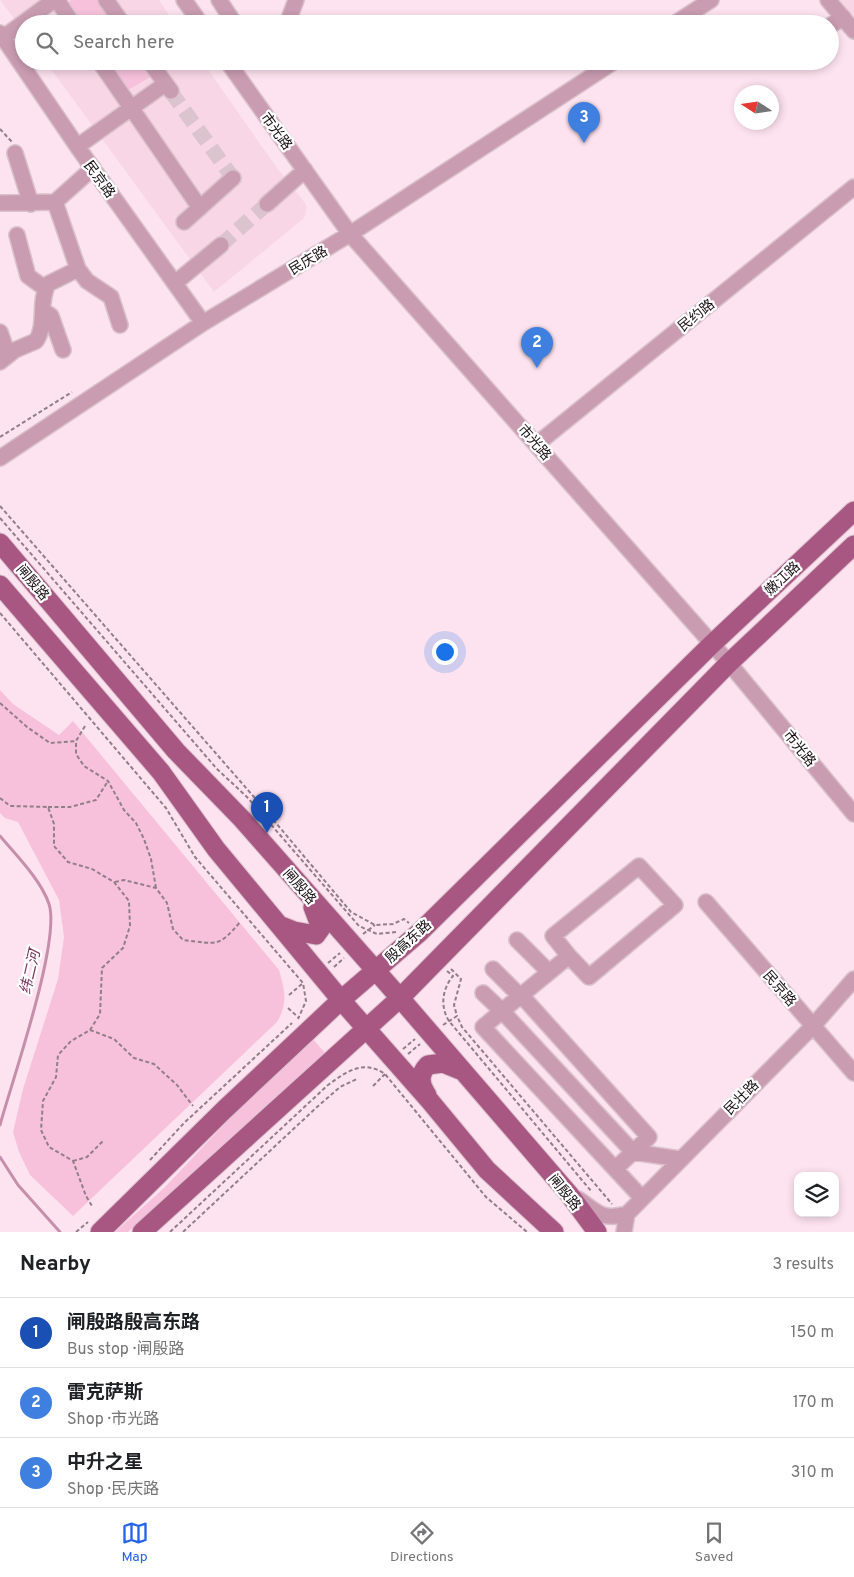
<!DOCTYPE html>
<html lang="en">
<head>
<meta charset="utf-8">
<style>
  body { margin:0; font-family:Overpass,"Noto Sans SC",sans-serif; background:#f2f2f2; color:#202124 }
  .controls { position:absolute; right:15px; bottom:15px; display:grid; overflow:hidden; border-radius:10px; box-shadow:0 2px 8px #0003 }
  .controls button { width:45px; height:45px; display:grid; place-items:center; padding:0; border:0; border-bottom:1px solid #e0e0e0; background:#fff; color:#202124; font:25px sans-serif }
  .compass { position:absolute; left:734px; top:85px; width:45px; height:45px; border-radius:50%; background:#fff; box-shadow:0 2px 8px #0003; rotate:282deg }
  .you { position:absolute; left:444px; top:651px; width:18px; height:18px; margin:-12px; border:4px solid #fff; border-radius:50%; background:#1a73e8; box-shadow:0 0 0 8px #1a73e833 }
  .badge { display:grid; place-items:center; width:32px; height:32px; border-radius:50%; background:#2563eb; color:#fff; font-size:16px; font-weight:700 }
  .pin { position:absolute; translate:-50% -41px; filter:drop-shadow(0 1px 2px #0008) }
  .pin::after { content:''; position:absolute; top:26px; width:18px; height:15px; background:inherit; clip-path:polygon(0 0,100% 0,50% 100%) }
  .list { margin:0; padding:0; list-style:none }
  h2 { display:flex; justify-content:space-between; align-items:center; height:65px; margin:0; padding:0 20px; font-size:21px }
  h2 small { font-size:16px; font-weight:400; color:#757577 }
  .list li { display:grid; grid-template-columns:32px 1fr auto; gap:15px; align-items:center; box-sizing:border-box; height:70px; padding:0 20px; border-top:1px solid #e0e0e0 }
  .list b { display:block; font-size:19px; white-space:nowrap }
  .list p { margin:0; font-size:16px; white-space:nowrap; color:#757577 }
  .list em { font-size:16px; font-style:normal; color:#757577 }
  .icon { flex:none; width:28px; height:28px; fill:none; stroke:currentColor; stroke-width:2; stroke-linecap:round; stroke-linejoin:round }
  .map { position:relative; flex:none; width:854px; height:1232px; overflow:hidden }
  .search { position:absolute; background:#fff; box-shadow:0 2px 8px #0003; left:15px; right:15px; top:15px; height:55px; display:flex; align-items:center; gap:12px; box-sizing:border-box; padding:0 18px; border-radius:28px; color:#757577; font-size:19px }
  .sheet { height:275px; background:#fff }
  nav { display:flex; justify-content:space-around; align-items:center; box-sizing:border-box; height:70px; border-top:1px solid #e0e0e0; background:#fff; font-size:14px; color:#757577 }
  nav a { display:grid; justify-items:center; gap:2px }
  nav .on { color:#2563eb }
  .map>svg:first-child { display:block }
</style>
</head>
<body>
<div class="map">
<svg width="854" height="1232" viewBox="0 0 854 1232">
  <rect width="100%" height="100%" fill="#fde3ef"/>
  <path fill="#f8d6e6" d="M 0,0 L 159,0 L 175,24 L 24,24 L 24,32 Z
    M 841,0 L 854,0 L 854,17 L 840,0 Z
    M 45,61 L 202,61 L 277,168 L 305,203 L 307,207 L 304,218 L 214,292 Z"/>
  <path fill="#f7c1dc" d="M 71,0 L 100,0 L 116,24 L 80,24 L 67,5 Z
    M 106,61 L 144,61 L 152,76 L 130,89 L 125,88 Z
    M 0,690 L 13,704 L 59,735 L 73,721 L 279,970 C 285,990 288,1004 277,1022 L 73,1216 L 30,1175 L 19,1152 L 13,1132 L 23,1089 L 58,979 L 64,937 L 59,900 L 18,822 L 5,818 L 0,813 Z
    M 313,1039 L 326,1054 L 128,1232 L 115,1232 L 164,1188 L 234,1114 Z"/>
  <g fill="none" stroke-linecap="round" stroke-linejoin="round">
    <path stroke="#c78eab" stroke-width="3" d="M 0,836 C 16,855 41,880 49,904 C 61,941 12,1081 0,1125
      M 0,1157 L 18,1185 L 60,1232"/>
    <path stroke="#dbc4ce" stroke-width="15" stroke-dasharray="15 8" stroke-linecap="butt" d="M 171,92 L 233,178
      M 221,245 L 267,204"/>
    <defs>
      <path id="minor" d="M 57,0 L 73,24
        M 106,0 L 123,24
        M 184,0 L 201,24
        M 219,0 L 235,24
        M 828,0 L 854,31
        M 287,24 L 296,0
        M 674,24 L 711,0
        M 830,26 L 843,17
        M 0,33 L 79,149 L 203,323
        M 4,37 L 54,0
        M 99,61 L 200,208
        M 149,61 L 171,91
        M 227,61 L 350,234 L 729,663 L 854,814
        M 78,146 L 165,84
        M 15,153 L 31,204
        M 55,202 L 78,269 L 87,281 L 111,297 L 120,325
        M 0,203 L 55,202 L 93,168
        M 267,204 L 305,170
        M 184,222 L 233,178
        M 17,235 L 28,276 L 46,289
        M 175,283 L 221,245
        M 43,310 L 51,316 L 63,350
        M 0,332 L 8,355
        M 0,362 L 15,350 L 36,341 C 47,325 38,302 48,284 L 78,269
        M 537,444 L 854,187
        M 0,458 L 203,323 L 350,234 L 615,61
        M 706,902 L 854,1073
        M 517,940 L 549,972
        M 569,956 L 589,977 L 675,905 L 639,866 L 553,936 L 569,956 L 502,1011 L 633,1152 L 680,1159
        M 493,969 L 520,996
        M 483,993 L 502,1011 L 483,1027 L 642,1198
        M 521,995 L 649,1137 L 615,1169
        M 578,1199 C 598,1212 601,1221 627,1214 L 813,1026 L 854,979
        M 624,1232 L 627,1214"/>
      <path id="major" d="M 0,543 L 176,751 L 242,819 L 400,998 L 569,1194 L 597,1232
        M 0,585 L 161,772 L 216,849 L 341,1000 L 430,1101 L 487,1170 L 554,1232
        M 279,925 L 294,931 L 316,935 L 321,928 L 313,907
        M 427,1095 C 420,1084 418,1075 428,1065 L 443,1063 L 460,1070
        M 100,1232 L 224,1110 L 341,1000 L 420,932 L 711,645 L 854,511
        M 142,1232 L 400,998 L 729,663 L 854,545"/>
    </defs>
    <use href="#minor" stroke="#d9c1cc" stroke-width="18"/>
    <use href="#major" stroke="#d9c1cc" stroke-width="21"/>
    <path stroke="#917f87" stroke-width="2" stroke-dasharray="4 2.5" stroke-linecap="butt" d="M 0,129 L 12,142
      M 0,437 L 72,392
      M 0,506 L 254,797 L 351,912 L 375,925 L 393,924 L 404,919 L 409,923
      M 0,518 L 217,769 L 247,797 L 359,926 L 377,934 L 396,932
      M 0,613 L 166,808 L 195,857 L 303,983 L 306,1001 L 298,1019
      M 0,703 L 27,727 L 50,743 L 76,741
      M 85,726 L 76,741 L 76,754 L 84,766 L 108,781 L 124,810 L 136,823 L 144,839 L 151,859 L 156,888
      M 0,798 L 10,806 L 48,807 L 54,824 L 54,846 L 68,862 L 92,869 L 114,882 L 129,901 L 130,926 L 123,948 L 102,968 L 100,1014 L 90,1030 L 71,1041 L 58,1055 L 56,1077 L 43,1101 L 41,1130 L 49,1147 L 73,1161 L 86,1196 L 92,1206
      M 48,807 L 70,807 L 96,800 L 108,781
      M 115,882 L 124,880 L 156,888 L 167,903 L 173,929 L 183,940 C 218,944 218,948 241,921
      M 363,934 L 375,925
      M 328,963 L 340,953
      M 334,967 L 344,958
      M 451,969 L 461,979 L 454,1005 L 457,1016
      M 447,971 L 453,976 C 442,989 440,1007 449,1021 L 591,1191
      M 289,995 L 303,983
      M 288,1008 L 299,1018
      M 443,1025 L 457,1016 L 462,1027 L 612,1204
      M 90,1030 L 114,1039 L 134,1058 L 154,1064 L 177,1085 L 193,1106
      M 403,1049 L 415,1039
      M 408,1054 L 420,1044
      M 373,1086 L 386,1073
      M 150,1160 L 184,1123 L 292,1023
      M 73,1161 L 87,1157 L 104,1140
      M 76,1232 L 88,1222
      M 170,1232 L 328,1085 C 346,1072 363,1059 385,1074 L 486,1197 L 527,1232
      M 183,1232 L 317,1107 L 340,1087 L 357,1079"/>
    <use href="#minor" stroke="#ca9cb2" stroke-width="15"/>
    <use href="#major" stroke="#a75782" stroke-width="19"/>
  </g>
  <g text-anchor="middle" stroke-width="4.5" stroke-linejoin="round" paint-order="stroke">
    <g font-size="14" fill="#191115" stroke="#fff">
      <text transform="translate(277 131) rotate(54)" y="5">市光路</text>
      <text transform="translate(100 179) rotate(54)" y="5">民京路</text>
      <text transform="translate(308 260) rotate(-31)" y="5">民庆路</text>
      <text transform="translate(696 315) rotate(-39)" y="5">民约路</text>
      <text transform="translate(535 442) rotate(49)" y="5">市光路</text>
      <text transform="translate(782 578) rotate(-43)" y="5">嫩江路</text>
      <text transform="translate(33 582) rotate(50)" y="5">闸殷路</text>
      <text transform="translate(800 748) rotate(51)" y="5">市光路</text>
      <text transform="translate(300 886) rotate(49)" y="5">闸殷路</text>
      <text transform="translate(408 941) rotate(-42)" y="5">殷高东路</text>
      <text transform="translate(780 988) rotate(49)" y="5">民京路</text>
      <text transform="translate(741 1097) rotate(-45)" y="5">民壮路</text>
      <text transform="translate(565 1192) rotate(51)" y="5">闸殷路</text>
    </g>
    <g font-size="15" font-style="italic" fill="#7c375d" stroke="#fff">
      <text transform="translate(30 972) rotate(-77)" y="5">纬二河</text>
    </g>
  </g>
</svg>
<div class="controls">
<button><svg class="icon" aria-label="layers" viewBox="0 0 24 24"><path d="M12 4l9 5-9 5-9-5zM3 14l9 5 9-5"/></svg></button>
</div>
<svg class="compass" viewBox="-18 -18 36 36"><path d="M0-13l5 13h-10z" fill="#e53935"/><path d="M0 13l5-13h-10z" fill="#757577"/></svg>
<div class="you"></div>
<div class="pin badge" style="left:267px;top:833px;background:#1a4fb4">1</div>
<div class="pin badge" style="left:537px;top:368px;background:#3f7fe0">2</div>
<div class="pin badge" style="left:584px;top:143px;background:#3f7fe0">3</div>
<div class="search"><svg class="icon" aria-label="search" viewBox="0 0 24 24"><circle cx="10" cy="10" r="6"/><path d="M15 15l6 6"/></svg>Search here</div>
</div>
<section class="sheet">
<h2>Nearby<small>3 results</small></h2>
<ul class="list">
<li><span class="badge" style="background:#1a4fb4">1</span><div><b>闸殷路殷高东路</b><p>Bus stop · 闸殷路</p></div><em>150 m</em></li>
<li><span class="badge" style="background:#3f7fe0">2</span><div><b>雷克萨斯</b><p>Shop · 市光路</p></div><em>170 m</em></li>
<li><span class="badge" style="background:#3f7fe0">3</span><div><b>中升之星</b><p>Shop · 民庆路</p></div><em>310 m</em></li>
</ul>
</section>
<nav>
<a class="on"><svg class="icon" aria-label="map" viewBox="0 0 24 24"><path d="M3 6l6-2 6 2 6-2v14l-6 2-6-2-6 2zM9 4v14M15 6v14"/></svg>Map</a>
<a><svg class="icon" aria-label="directions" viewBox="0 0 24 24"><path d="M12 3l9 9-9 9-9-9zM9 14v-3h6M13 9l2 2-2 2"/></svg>Directions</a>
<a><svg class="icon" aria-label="saved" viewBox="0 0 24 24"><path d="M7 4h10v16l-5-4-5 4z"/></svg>Saved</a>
</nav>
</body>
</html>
